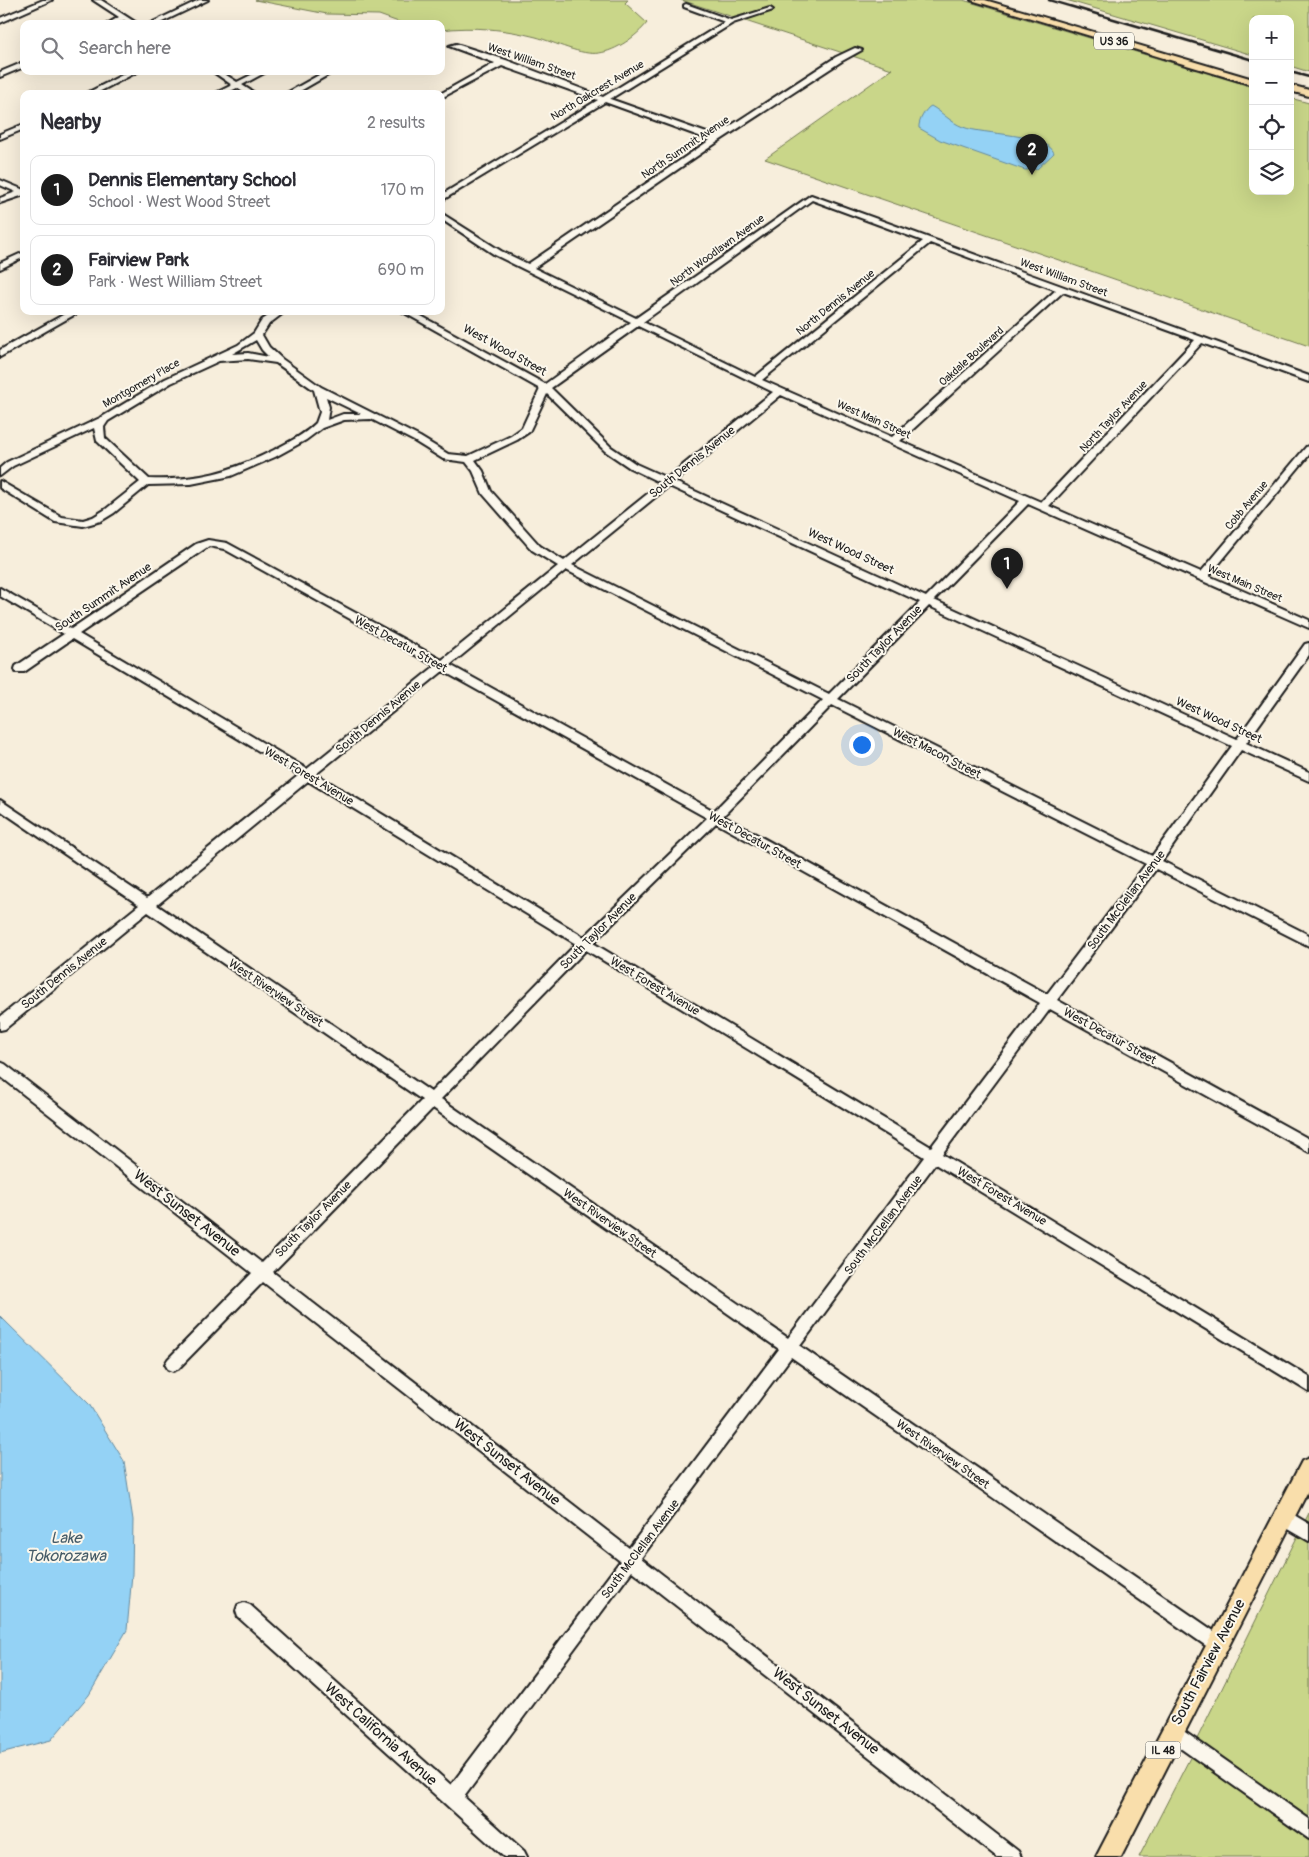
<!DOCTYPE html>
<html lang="en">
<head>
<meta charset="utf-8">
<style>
  body { margin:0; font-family:Pangolin,sans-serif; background:#f7f7f7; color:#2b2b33 }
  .controls { position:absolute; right:15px; top:15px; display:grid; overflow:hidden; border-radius:10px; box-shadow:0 5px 20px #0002 }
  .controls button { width:45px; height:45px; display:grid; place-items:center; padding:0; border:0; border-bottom:1px solid #e1e1e2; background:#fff; color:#2b2b33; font:25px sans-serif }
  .you { position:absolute; left:861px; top:744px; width:18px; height:18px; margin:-12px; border:4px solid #fff; border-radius:50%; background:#1a73e8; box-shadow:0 0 0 8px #1a73e833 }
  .badge { display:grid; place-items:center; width:32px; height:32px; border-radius:50%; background:#1c1c1c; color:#fff; font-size:16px; font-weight:700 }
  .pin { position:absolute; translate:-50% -41px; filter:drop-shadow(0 1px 2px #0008) }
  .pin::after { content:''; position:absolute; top:26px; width:18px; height:15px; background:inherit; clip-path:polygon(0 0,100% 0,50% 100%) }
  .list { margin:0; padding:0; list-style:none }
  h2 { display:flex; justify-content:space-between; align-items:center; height:65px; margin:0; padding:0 20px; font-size:21px }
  h2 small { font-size:16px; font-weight:400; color:#7c7c81 }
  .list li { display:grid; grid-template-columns:32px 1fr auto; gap:15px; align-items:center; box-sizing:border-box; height:70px; margin:0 10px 10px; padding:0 10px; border:1px solid #e1e1e2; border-radius:10px }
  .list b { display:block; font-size:19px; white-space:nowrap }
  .list p { margin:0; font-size:16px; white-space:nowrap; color:#7c7c81 }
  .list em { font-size:16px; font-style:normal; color:#7c7c81 }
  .icon { flex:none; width:28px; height:28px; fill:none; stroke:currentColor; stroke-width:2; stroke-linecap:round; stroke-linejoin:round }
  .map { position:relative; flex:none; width:1309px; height:1857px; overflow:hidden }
  .search { position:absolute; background:#fff; box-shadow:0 5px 20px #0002; left:20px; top:20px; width:425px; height:55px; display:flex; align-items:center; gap:12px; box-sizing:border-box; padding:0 18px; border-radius:10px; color:#7c7c81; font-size:19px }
  .panel { position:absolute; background:#fff; box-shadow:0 5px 20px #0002; left:20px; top:90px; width:425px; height:225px; border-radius:10px }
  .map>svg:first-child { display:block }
</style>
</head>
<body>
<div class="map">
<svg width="1309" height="1857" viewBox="0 0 1309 1857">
  <rect width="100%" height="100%" fill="#f7eedc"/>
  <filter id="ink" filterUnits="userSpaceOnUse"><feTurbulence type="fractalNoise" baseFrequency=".02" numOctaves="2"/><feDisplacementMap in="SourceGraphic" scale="10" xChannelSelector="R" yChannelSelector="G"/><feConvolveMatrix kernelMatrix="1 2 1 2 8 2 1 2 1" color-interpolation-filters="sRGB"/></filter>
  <g filter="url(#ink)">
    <path fill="#c9d689" stroke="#727952" d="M 255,0 L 628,0 L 625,3 L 647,23 C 637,36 616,51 599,53 C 582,56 554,42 536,37 C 505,29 473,26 441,30 L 441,24 L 404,24 L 379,15 L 327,14 Z
      M 681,0 L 963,0 L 1253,87 L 1253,191 L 1290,191 L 1290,98 L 1309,103 L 1309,346 L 765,159 L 892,69 Z
      M 1066,0 L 1309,0 L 1309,72 L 1290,66 L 1290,19 L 1253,19 L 1253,55 Z
      M 1309,1513 L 1309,1830 L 1193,1747 Z
      M 1194,1750 L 1309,1833 L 1309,1857 L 1139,1857 Z"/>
    <path fill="#94d2f5" stroke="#64899e" d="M 931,106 C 942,112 950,122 963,127 C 983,135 1047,133 1054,153 L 1037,169 L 1025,170 L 940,140 L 919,128 C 918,121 926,108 931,106 Z
      M 0,1316 L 89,1404 L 124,1461 L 133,1520 L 132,1574 L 127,1630 L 89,1695 L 51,1740 L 0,1753 Z"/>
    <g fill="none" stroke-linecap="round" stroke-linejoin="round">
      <defs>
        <path id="minor" d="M 43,0 L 52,0 L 0,23 L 0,18 Z
          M 93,0 L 101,0 L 138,24 L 130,24 L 124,20 L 116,24 L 107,24 L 119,17 Z
          M 199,0 L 208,0 L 158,24 L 149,24 Z
          M 686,4 L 731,20 L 770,8 L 773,10 L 733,23 L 610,99 L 715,136 L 836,57 L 855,48 L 862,50 L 842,61 L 719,141 L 534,268 L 636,318 L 811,195 L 1309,376 L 1309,382 L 1202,343 L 1049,506 L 1201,572 L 1306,447 L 1309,446 L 1309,455 L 1209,576 L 1309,620 L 1309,628 L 1028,504 L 934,600 L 1237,739 L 1305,644 L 1309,643 L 1309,655 L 1246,743 L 1309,772 L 1309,781 L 1241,750 L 1162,861 L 1309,935 L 1309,946 L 1156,869 L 1057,1000 L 1309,1139 L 1309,1152 L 1050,1009 L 942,1154 L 1309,1377 L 1309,1392 L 935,1164 L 800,1346 L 1224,1638 L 1226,1644 L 1224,1650 L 1218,1652 L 1212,1650 L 791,1357 L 641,1558 L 1018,1851 L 1021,1857 L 997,1857 L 632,1571 L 464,1797 L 524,1851 L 527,1857 L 504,1857 L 238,1617 L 236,1611 L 238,1605 L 244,1603 L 250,1605 L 451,1785 L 620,1561 L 263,1282 L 178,1369 L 173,1371 L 168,1369 L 165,1364 L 168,1359 L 252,1273 L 0,1076 L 0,1062 L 5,1064 L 262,1263 L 422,1100 L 148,912 L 5,1029 L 0,1030 L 0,1017 L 139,905 L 0,810 L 0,800 L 147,898 L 299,775 L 72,639 L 24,672 L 16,672 L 15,669 L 16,666 L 64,634 L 0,596 L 0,588 L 71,629 L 196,544 L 208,540 L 227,543 L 442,660 L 558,566 L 532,550 L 483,494 L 473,471 L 466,462 L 443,459 L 414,441 L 371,419 L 344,420 L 322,428 L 306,440 L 275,457 L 231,476 L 191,484 L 148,485 L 114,513 L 101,521 L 83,526 L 55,522 L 0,488 L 0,481 L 62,517 L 83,520 L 93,517 L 106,509 L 140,482 L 97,441 L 94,428 L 13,466 L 0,476 L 0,468 L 7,462 L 102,417 L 165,379 L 238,345 L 254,333 L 262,320 L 276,311 L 286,311 L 269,324 L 262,335 L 269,347 L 282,359 L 321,387 L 420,437 L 448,454 L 468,456 L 511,436 L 522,428 L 540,389 L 401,311 L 412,311 L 545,384 L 631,322 L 495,255 L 441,219 L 441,213 L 501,251 L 528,264 L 710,140 L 605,102 L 441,201 L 441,195 L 598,100 L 502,66 L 441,98 L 440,94 L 495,63 L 449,46 L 456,44 L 506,60 L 603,97 L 725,22 L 684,7 L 684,5 ZM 812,200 L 923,241 L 755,377 L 643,322 ZM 930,243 L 1056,290 L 892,437 L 762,380 ZM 1063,292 L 1195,340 L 1041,502 L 900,441 ZM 638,326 L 773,392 L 667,478 L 636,464 L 611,447 L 551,388 ZM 256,340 L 262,350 L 269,357 L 248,353 L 232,354 ZM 248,359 L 276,363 L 314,390 L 320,412 L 316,423 C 304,435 289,442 274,450 C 230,472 198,481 149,479 L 105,438 L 104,427 L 108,421 L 171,383 L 219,361 ZM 547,394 L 605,451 L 630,468 L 661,483 L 564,561 L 540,546 L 491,491 L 483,471 L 475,460 L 517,440 L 529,432 ZM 781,395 L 1020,501 L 926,597 L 675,482 ZM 326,397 L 361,414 L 343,414 L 327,420 L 329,407 ZM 669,486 L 920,602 L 829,694 L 572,565 ZM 209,546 L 224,549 L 435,666 L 307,769 L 79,634 ZM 566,570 L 823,700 L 714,811 L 450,665 ZM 929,606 L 1232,746 L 1152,856 L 838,699 ZM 443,671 L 707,818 L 584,937 L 316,774 ZM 832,705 L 1146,864 L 1047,994 L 723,816 ZM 308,781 L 576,944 L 431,1092 L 157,905 ZM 716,823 L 1040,1003 L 931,1147 L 593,943 ZM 586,950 L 924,1157 L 788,1338 L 441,1099 ZM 433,1108 L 779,1349 L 629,1548 L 273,1272 Z
          M 24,62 L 24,67 L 0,77 L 0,72 Z
          M 130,71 L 139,71 L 95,94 L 85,94 Z
          M 212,71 L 220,71 L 237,82 L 259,71 L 268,71 L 242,85 L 256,94 L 246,94 L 237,88 L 224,94 L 214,94 L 232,85 Z
          M 326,71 L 335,71 L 295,94 L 285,94 Z
          M 24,124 L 24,129 L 0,139 L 0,134 Z
          M 0,180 L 24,190 L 24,195 L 0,203 L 0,198 L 16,192 L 0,185 Z
          M 24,252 L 24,257 L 0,269 L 0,263 Z
          M 70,311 L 81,311 L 0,357 L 0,350 Z
          M 1284,1509 L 1309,1524 L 1309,1541 L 1278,1523 L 1276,1517 L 1278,1511 Z
          M 1172,1723 L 1309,1819 L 1309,1839 L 1166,1738 L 1163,1732 L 1166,1726 Z"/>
        <path id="major" d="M 971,0 L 985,0 L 1253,79 L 1253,85 Z
          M 1290,85 L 1309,90 L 1309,96 L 1290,91 Z
          M 1309,1458 L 1309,1489 L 1121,1857 L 1096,1857 L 1302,1461 Z"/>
      </defs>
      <use href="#minor" stroke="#1c1c1c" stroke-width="4"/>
      <use href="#major" stroke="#1c1c1c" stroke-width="4"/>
      <use href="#minor" fill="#fbf7ec" fill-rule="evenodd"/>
      <use href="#major" fill="#f9deab" fill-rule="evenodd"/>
      <path stroke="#1c1c1c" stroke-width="2.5" d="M 1049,0 L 1253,60
        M 1290,72 L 1309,77"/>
    </g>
  </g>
  <g text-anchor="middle" stroke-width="4" stroke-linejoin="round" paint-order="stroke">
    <g fill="#fbf7ec" stroke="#5f5e5a" stroke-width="1">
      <rect x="1094" y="32.5" width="40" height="17" rx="4"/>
      <rect x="1145.5" y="1741.5" width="35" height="17" rx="4"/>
    </g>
    <g font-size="11" font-weight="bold" fill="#1c1c1c">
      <text x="1114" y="45">US 36</text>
      <text x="1163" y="1754">IL 48</text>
    </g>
    <g font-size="11" fill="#1c1c1c" stroke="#fbf7ec">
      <text transform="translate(532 61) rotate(19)" y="4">West William Street</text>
      <text transform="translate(597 90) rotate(-31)" y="4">North Oakcrest Avenue</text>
      <text transform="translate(685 147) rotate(-34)" y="4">North Summit Avenue</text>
      <text transform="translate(717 250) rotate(-36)" y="4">North Woodlawn Avenue</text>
      <text transform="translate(1064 277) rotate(20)" y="4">West William Street</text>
      <text transform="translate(835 302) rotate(-39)" y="4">North Dennis Avenue</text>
      <text transform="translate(971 356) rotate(-42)" y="4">Oakdale Boulevard</text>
      <text transform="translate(141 383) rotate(-30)" y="4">Montgomery Place</text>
      <text transform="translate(1113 416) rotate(-47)" y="4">North Taylor Avenue</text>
      <text transform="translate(874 419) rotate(24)" y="4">West Main Street</text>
      <text transform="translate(1246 505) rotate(-50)" y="4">Cobb Avenue</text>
      <text transform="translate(1245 583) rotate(23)" y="4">West Main Street</text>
    </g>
    <g font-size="12" fill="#1c1c1c" stroke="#fbf7ec">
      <text transform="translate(505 350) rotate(29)" y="4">West Wood Street</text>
      <text transform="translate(692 462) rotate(-39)" y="4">South Dennis Avenue</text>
      <text transform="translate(851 551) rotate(25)" y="4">West Wood Street</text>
      <text transform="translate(103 597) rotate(-34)" y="4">South Summit Avenue</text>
      <text transform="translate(401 644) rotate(29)" y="4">West Decatur Street</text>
      <text transform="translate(884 644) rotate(-46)" y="4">South Taylor Avenue</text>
      <text transform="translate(378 717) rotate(-40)" y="4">South Dennis Avenue</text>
      <text transform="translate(1219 720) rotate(25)" y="4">West Wood Street</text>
      <text transform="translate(937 753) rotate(27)" y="4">West Macon Street</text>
      <text transform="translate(309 776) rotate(31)" y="4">West Forest Avenue</text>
      <text transform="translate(755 840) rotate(29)" y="4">West Decatur Street</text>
      <text transform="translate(1126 900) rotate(-53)" y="4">South McClellan Avenue</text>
      <text transform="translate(598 931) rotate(-45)" y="4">South Taylor Avenue</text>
      <text transform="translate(64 973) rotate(-39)" y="4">South Dennis Avenue</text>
      <text transform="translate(655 986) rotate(31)" y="4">West Forest Avenue</text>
      <text transform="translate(276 993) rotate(34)" y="4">West Riverview Street</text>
      <text transform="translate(1110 1036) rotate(29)" y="4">West Decatur Street</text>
      <text transform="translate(1002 1196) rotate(31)" y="4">West Forest Avenue</text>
      <text transform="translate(313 1219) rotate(-45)" y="4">South Taylor Avenue</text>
      <text transform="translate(610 1223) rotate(35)" y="4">West Riverview Street</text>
      <text transform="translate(883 1225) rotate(-53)" y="4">South McClellan Avenue</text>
      <text transform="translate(943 1454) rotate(35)" y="4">West Riverview Street</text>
      <text transform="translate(640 1549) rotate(-53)" y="4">South McClellan Avenue</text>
    </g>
    <g font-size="15" fill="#1c1c1c" stroke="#fbf7ec">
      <text transform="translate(187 1213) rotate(38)" y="5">West Sunset Avenue</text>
      <text transform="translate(507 1462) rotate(38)" y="5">West Sunset Avenue</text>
      <text transform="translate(1208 1662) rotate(-62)" y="5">South Fairview Avenue</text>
      <text transform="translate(826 1711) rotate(38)" y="5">West Sunset Avenue</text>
      <text transform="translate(381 1734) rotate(42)" y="5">West California Avenue</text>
    </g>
    <g font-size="16" font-style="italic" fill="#465c68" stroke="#fbf7ec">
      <text x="66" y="1543">Lake<tspan x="66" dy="18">Tokorozawa</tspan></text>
    </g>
  </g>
</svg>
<div class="controls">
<button>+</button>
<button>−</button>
<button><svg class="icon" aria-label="locate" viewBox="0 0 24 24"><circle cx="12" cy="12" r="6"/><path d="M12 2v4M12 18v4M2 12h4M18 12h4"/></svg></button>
<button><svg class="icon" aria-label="layers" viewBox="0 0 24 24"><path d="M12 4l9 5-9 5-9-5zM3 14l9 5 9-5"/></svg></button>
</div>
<div class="you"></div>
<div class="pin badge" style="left:1007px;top:589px">1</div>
<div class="pin badge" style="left:1032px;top:175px">2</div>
<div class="search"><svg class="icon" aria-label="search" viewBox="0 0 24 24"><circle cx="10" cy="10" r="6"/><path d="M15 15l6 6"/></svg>Search here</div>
<section class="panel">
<h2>Nearby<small>2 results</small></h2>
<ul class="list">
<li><span class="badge">1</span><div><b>Dennis Elementary School</b><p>School · West Wood Street</p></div><em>170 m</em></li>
<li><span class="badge">2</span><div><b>Fairview Park</b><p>Park · West William Street</p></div><em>690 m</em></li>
</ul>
</section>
</div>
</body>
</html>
